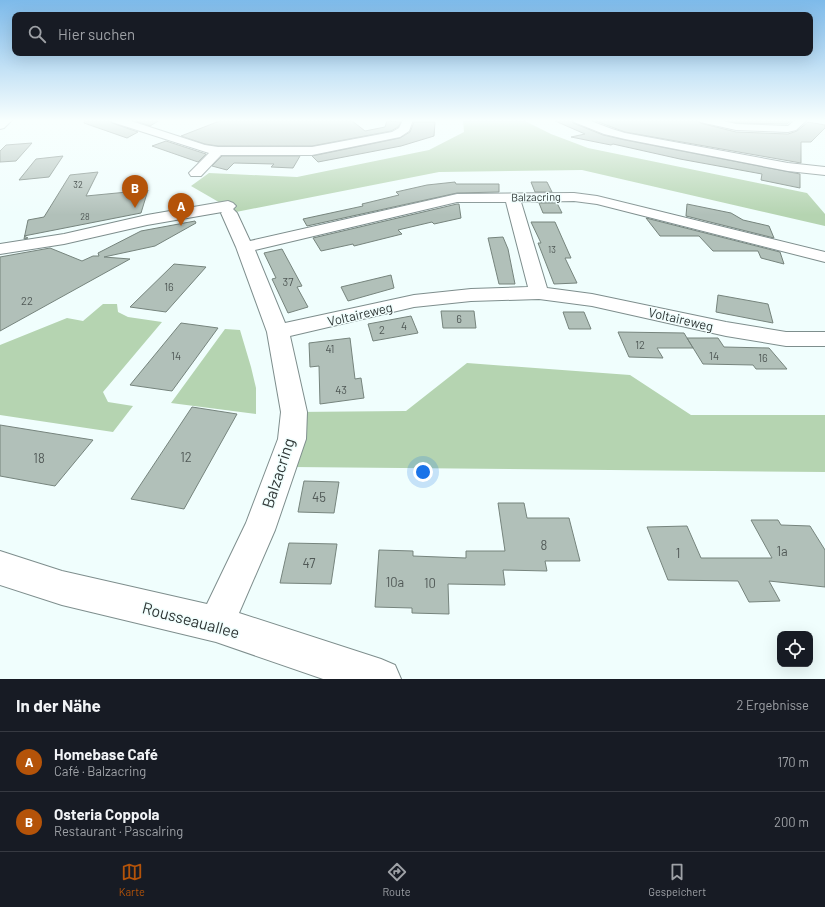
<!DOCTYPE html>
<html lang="de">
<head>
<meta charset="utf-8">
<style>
  body { margin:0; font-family:Barlow,sans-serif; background:#20242c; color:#f1f3f6 }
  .controls { position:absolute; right:12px; bottom:12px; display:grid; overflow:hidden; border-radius:8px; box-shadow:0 4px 16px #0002 }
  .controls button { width:36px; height:36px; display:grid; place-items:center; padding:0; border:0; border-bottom:1px solid #363941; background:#171b24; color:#f1f3f6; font:20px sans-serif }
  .you { position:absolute; left:423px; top:472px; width:14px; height:14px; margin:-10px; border:3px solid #fff; border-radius:50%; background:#1a73e8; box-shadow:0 0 0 6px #1a73e833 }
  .badge { display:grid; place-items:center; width:26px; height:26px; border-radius:50%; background:#b45309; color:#fff; font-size:13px; font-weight:700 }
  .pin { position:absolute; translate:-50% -33px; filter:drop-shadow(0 1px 2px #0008) }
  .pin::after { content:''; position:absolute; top:21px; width:14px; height:12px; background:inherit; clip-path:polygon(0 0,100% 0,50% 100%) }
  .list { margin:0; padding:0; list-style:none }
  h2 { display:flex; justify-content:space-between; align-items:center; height:52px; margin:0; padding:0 16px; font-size:17px }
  h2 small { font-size:13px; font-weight:400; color:#9ea1a6 }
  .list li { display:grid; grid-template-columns:26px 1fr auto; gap:12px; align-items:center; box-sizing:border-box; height:60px; padding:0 16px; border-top:1px solid #363941 }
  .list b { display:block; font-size:15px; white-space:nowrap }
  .list p { margin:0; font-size:13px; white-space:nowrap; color:#9ea1a6 }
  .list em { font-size:13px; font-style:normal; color:#9ea1a6 }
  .icon { flex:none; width:22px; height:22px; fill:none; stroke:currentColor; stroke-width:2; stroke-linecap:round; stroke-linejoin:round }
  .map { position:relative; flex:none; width:825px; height:679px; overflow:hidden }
  .search { position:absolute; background:#171b24; box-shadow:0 4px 16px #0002; left:12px; right:12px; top:12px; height:44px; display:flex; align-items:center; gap:10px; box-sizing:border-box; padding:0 14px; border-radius:8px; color:#9ea1a6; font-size:15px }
  .sheet { height:172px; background:#171b24 }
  nav { display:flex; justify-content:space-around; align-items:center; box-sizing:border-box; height:56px; border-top:1px solid #363941; background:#171b24; font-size:11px; color:#9ea1a6 }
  nav a { display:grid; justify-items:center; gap:2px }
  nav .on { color:#b45309 }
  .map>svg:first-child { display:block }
</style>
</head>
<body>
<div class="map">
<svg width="825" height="679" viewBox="0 0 825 679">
  <rect width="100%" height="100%" fill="#f0fefd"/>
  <path fill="#b5d4b1" d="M 463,120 L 523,120 L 551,134 L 588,148 L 807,193 L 825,214 L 825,226 L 582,170 L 439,172 L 236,212 L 191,186 L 209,173 L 297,177 L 429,150 L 464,132 Z
    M 103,304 L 117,304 L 118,312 L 128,317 L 162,322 L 103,392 L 108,402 L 133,406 L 113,432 L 0,415 L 0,345 L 67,318 L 83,321 Z
    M 225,329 L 240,330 L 251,367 L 256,388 L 256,414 L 171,403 Z
    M 467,363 L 630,375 L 691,415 L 825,415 L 825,472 L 293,467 L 294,412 L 406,411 Z"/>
  <path fill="#b1c0b9" stroke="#76847d" d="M 85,120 L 110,120 L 112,123 L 138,132 L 127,138 L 84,123 Z
    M 133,120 L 160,120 L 150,126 Z
    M 222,120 L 351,120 L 365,131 L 385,127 L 387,121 L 401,122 L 398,127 L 391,131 L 312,146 L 218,146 L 205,144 L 181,136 Z
    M 553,120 L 572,120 L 573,123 L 603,135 L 625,140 L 800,174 L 800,188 L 761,180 L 762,174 L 680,159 L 613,144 L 611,145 L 571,137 L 585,134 Z
    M 593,120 L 698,120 L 700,123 L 736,132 L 788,134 L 797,131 L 808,122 L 825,125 L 825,128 L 811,142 L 801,142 L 801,163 L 625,132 Z
    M 727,120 L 792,120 L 787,124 L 736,123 Z
    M 414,122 L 435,122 L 434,136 L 401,146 L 318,162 L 312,156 L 400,138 L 410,132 Z
    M 166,141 L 206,154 L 198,162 L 152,146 Z
    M 32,143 L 16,161 L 0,162 L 0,151 L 6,145 Z
    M 63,156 L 49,177 L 19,180 L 36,159 Z
    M 222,156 L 300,156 L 293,168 L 271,167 L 274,164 L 234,163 L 227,170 L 212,166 Z
    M 98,172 L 86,196 L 148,190 L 141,213 L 24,236 L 28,238 L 24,239 L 28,220 L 44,217 L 70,175 Z
    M 455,182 L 456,184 L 499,184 L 499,192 L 457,193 L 307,226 L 303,219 L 363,206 L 362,204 L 399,195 L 396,192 L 427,185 Z
    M 531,182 L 547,182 L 552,192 L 535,192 Z
    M 539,203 L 557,203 L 562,213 L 543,213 Z
    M 457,204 L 459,204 L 461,218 L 434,224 L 432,222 L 398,230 L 402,234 L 354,246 L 353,244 L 321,251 L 313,238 Z
    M 687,204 L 731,213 L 743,220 L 769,226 L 774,238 L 686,216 Z
    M 646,218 L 780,252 L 784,264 L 761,258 L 758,251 L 713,251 L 699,236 L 660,236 Z
    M 195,221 L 196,223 L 155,246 L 104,257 L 130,259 L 0,331 L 0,257 L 50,248 L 82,261 L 93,256 L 99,256 L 98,253 L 141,231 Z
    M 531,222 L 555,222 L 571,258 L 565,258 L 577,283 L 554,284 L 538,243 L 541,243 Z
    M 503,237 L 508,249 L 515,284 L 499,284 L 488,238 Z
    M 282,249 L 302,286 L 297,287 L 308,307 L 288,313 L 272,279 L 276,278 L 264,253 Z
    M 174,264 L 206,267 L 166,312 L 130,307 Z
    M 391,275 L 394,288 L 348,301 L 341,287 Z
    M 718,295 L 768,304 L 773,323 L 716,312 Z
    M 441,311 L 474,311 L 476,328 L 443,328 Z
    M 563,312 L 584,312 L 591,329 L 569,329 Z
    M 411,316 L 418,333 L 373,341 L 368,324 Z
    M 181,323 L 218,328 L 172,391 L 130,385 Z
    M 618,332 L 684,333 L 693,348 L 657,348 L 663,358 L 629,357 Z
    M 350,338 L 355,379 L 361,378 L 364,398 L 320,404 L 319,366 L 310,367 L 309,343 Z
    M 687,338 L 718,338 L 724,347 L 769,348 L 787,369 L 756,369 L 753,365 L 703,364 Z
    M 192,407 L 237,414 L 184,509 L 131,499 Z
    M 0,425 L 93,440 L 55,486 L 0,476 Z
    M 304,481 L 339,482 L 334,513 L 298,512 Z
    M 498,503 L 524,503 L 527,518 L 569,518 L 580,561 L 545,561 L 547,571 L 503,570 L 505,585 L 448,584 L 449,614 L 412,613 L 412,608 L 375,607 L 379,550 L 413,551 L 413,556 L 466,558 L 466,551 L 505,551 Z
    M 751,520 L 778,520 L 781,525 L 810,526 L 825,550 L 825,587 L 769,581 L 780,601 L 749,602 L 738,581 L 668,580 L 647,527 L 687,526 L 701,558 L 772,558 Z
    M 289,543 L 337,544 L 331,584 L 280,583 Z"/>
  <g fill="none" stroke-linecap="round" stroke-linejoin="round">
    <defs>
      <path id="minor" d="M 0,120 L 12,120 L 4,128 L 0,129 Z
        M 111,120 L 128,120 L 205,145 L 218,147 L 312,147 L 392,132 L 399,128 L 403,120 L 413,120 L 409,131 L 400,137 L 312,155 L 221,155 L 201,176 L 191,176 L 189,173 L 209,153 L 112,122 Z
        M 573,120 L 588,120 L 612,129 L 625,133 L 788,163 L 825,167 L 825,175 L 788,171 L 625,139 L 604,134 L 574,122 Z
        M 699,120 L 720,120 L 736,124 L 788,126 L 795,120 L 807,120 L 796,130 L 788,132 L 736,130 L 700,122 Z
        M 574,193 L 597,196 L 825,252 L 825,262 L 597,204 L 574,201 L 521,202 L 547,288 L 592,294 L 726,322 L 786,332 L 825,332 L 825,346 L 786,346 L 726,336 L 592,306 L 539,299 L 471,301 L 414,307 L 290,336 L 307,412 L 306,439 L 275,530 L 239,613 L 381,659 L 395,665 L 401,679 L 323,679 L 216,642 L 62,605 L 0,585 L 0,551 L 62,571 L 207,604 L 246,523 L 278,439 L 281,412 L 267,332 L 236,247 L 221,213 L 222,212 L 147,225 L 64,244 L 0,254 L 0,244 L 64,234 L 147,215 L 228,201 L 233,203 L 236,206 L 233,209 L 237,213 L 250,241 L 457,194 ZM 457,202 L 506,202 L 528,287 L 471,289 L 414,295 L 285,323 L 255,250 Z"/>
    </defs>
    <use href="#minor" stroke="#7e8e8d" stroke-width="2"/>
    <use href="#minor" fill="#fff" fill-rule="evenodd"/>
  </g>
  <linearGradient id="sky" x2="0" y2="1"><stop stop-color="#7dbaea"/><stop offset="0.56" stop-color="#f8fffe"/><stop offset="1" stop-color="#f8fffe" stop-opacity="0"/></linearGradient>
  <rect width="825" height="215" fill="url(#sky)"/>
  <g text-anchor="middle" stroke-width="3" stroke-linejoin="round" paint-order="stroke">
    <g font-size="9" fill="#505856">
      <text x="78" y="188">32</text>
      <text x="85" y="220">28</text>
      <text x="552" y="253">13</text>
    </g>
    <g font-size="11" fill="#2f3635" stroke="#f0fefd">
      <text transform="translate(536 197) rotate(-1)" y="4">Balzacring</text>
    </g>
    <g font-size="11" fill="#505856">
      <text x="288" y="286">37</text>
      <text x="169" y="291">16</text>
      <text x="27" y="305">22</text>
      <text x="459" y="323">6</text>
      <text x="404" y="330">4</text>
      <text x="382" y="334">2</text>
      <text x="640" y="349">12</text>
      <text x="330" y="353">41</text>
      <text x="176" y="360">14</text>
      <text x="714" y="360">14</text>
      <text x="763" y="362">16</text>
      <text x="341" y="394">43</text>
    </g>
    <g font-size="13" fill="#2f3635" stroke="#f0fefd">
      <text transform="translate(360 314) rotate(-13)" y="5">Voltaireweg</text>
      <text transform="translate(681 319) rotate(13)" y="5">Voltaireweg</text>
    </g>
    <g font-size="13" fill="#505856">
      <text x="186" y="462">12</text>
      <text x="39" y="463">18</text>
      <text x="319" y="502">45</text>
      <text x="544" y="550">8</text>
      <text x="782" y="556">1a</text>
      <text x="678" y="558">1</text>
      <text x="309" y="568">47</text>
      <text x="395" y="587">10a</text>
      <text x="430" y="588">10</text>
    </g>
    <g font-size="16" fill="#2f3635" stroke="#f0fefd">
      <text transform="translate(278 473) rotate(-72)" y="6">Balzacring</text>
      <text transform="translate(191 620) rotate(15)" y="6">Rousseauallee</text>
    </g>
  </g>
</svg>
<div class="controls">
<button><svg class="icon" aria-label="locate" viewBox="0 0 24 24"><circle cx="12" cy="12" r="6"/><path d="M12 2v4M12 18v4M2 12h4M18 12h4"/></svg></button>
</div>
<div class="you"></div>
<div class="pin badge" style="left:181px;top:226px">A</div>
<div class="pin badge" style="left:135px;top:208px">B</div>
<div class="search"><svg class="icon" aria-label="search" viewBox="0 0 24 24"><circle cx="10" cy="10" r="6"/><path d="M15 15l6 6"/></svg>Hier suchen</div>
</div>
<section class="sheet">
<h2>In der Nähe<small>2 Ergebnisse</small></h2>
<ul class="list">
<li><span class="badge">A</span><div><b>Homebase Café</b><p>Café · Balzacring</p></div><em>170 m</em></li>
<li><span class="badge">B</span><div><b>Osteria Coppola</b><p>Restaurant · Pascalring</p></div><em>200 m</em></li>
</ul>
</section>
<nav>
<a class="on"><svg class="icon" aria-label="map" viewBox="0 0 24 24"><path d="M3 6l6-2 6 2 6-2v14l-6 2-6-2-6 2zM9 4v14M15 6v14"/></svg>Karte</a>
<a><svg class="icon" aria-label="directions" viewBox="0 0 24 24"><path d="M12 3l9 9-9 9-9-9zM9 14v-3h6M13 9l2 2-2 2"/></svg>Route</a>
<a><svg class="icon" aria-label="saved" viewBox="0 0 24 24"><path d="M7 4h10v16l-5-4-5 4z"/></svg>Gespeichert</a>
</nav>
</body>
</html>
